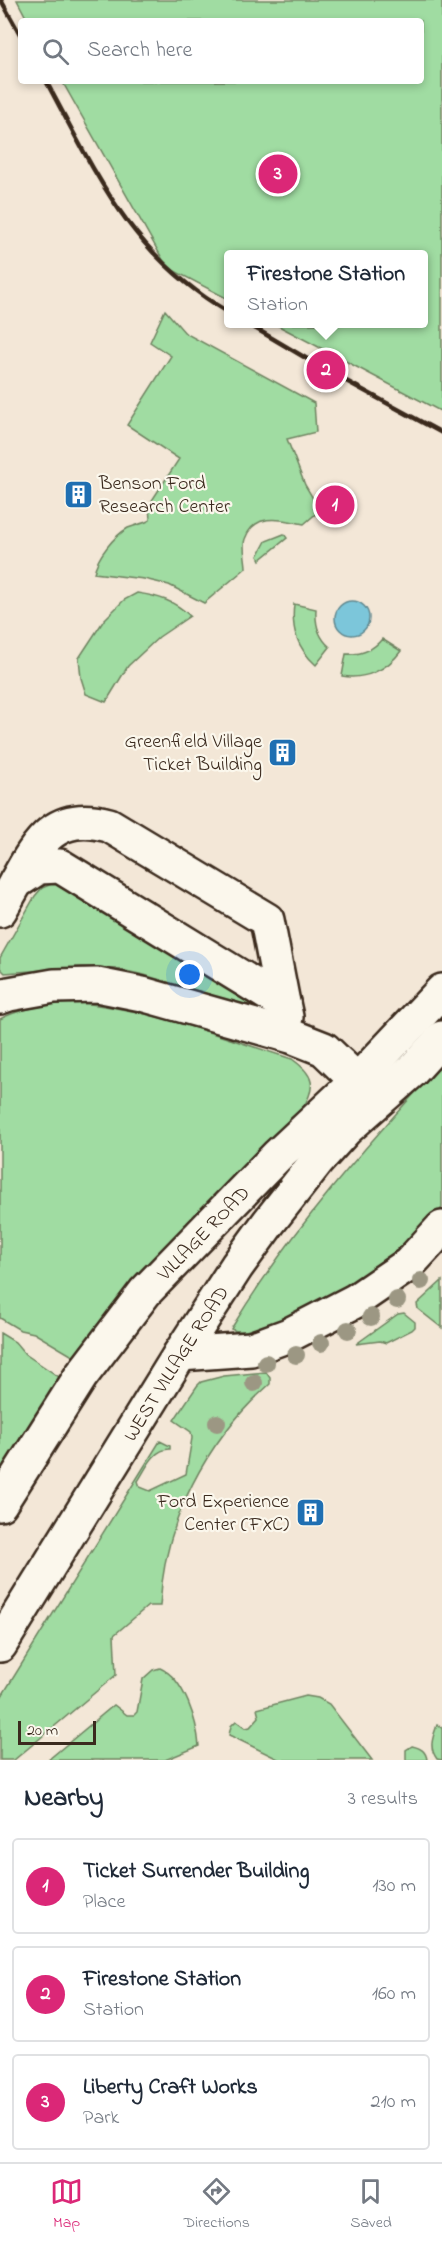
<!DOCTYPE html>
<html lang="en">
<head>
<meta charset="utf-8">
<style>
  body { margin:0; font-family:"Indie Flower",sans-serif; background:#f6f6f7; color:#1f2937 }
  .scale { position:absolute; left:18px; bottom:15px; width:78px; box-sizing:border-box; padding-left:6px; border:3px solid #3b2a1e; border-top:0; font-size:16px; line-height:21px; white-space:nowrap; color:#3b2a1e; -webkit-text-stroke:4px #fbf7ec; paint-order:stroke }
  .you { position:absolute; left:190px; top:975px; width:21px; height:21px; margin:-15px; border:4px solid #fff; border-radius:50%; background:#1a73e8; box-shadow:0 0 0 9px #1a73e833 }
  .badge { display:grid; place-items:center; width:39px; height:39px; border-radius:50%; background:#db2777; color:#fff; font-size:20px; font-weight:700 }
  .pin { position:absolute; translate:-50% -50%; border:3px solid #fff; box-shadow:0 2px 6px #0006 }
  .popup { position:absolute; left:224px; top:250px; width:204px; height:78px; box-sizing:border-box; display:grid; place-content:center; border-radius:6px; background:#fff; filter:drop-shadow(0 2px 4px #0005); font-size:20px; white-space:nowrap; color:#747a83 }
  .popup b { font-size:22px; color:#1f2937 }
  .popup::after { content:''; position:absolute; left:50%; top:100%; margin-left:-12px; border:12px solid transparent; border-top-color:#fff }
  .list { margin:0; padding:0; list-style:none }
  h2 { display:flex; justify-content:space-between; align-items:center; height:78px; margin:0; padding:0 24px; font-size:26px }
  h2 small { font-size:20px; font-weight:400; color:#747a83 }
  .list li { display:grid; grid-template-columns:39px 1fr auto; gap:18px; align-items:center; box-sizing:border-box; height:96px; margin:0 12px 12px; padding:0 12px; border:2px solid #e0e1e3; border-radius:6px }
  .list b { display:block; font-size:22px; white-space:nowrap }
  .list p { margin:0; font-size:20px; white-space:nowrap; color:#747a83 }
  .list em { font-size:20px; font-style:normal; color:#747a83 }
  .icon { flex:none; width:33px; height:33px; fill:none; stroke:currentColor; stroke-width:2; stroke-linecap:round; stroke-linejoin:round }
  .map { position:relative; flex:none; width:442px; height:1760px; overflow:hidden }
  .search { position:absolute; background:#fff; box-shadow:0 3px 9px #0003; left:18px; right:18px; top:18px; height:66px; display:flex; align-items:center; gap:15px; box-sizing:border-box; padding:0 21px; border-radius:6px; color:#747a83; font-size:22px }
  .sheet { height:402px; background:#fff }
  nav { display:flex; justify-content:space-around; align-items:center; box-sizing:border-box; height:84px; border-top:2px solid #e0e1e3; background:#fff; font-size:16px; color:#747a83 }
  nav a { display:grid; justify-items:center; gap:3px }
  nav .on { color:#db2777 }
  .map>svg:first-child { display:block }
</style>
</head>
<body>
<div class="map">
<svg width="442" height="1760" viewBox="0 0 442 1760">
  <rect width="100%" height="100%" fill="#f3e7d7"/>
  <filter id="ink" filterUnits="userSpaceOnUse"><feTurbulence type="fractalNoise" baseFrequency=".0167" numOctaves="2"/><feDisplacementMap in="SourceGraphic" scale="12" xChannelSelector="R" yChannelSelector="G"/><feConvolveMatrix kernelMatrix="1 2 1 2 8 2 1 2 1" color-interpolation-filters="sRGB"/></filter>
  <g filter="url(#ink)">
    <path fill="#a0dca2" stroke="#6e8360" stroke-width="1.5" d="M 17,0 L 442,0 L 442,412 L 275,324 L 424,324 L 424,254 L 228,254 L 228,299 L 167,267 L 62,81 L 421,81 L 421,21 L 28,21 Z
      M 165,310 L 185,333 L 314,403 L 316,432 L 287,439 L 305,485 L 320,510 L 304,524 C 283,520 255,511 245,539 C 242,546 246,560 246,568 L 204,603 L 169,585 L 144,579 L 94,573 C 97,557 114,536 128,528 C 135,525 143,524 150,520 L 149,505 L 179,459 L 127,425 L 171,356 L 150,342 Z
      M 284,534 L 287,538 L 260,560 L 258,556 L 266,541 Z
      M 137,593 C 158,596 175,601 190,616 L 159,637 L 128,666 L 106,702 L 86,694 L 81,678 L 79,658 L 104,620 L 124,600 Z
      M 294,604 L 316,609 C 315,624 318,637 330,647 L 316,665 C 297,648 291,629 294,604 Z
      M 382,639 L 401,651 C 387,670 365,680 342,676 L 346,654 C 361,655 373,650 382,639 Z
      M 54,883 L 66,884 L 253,1001 L 254,1005 L 248,1006 L 144,975 L 112,968 L 82,967 L 5,973 L 0,968 L 0,958 L 35,896 L 42,888 Z
      M 68,1002 C 144,1006 220,1037 292,1059 C 315,1075 317,1087 301,1111 L 76,1358 L 34,1333 L 20,1330 L 0,1318 L 0,1019 C 21,1008 45,1006 68,1002 Z
      M 442,1063 L 442,1208 C 394,1258 334,1304 267,1325 C 255,1328 243,1335 231,1329 C 291,1230 364,1148 442,1063 Z
      M 442,1281 L 442,1328 L 418,1309 L 417,1304 Z
      M 404,1313 L 415,1322 L 415,1327 L 412,1330 L 386,1343 L 380,1341 L 356,1344 L 398,1314 Z
      M 0,1333 L 15,1342 L 25,1354 L 62,1379 L 0,1480 Z
      M 266,1372 L 270,1378 L 270,1384 C 206,1441 164,1520 160,1606 L 148,1606 L 114,1635 L 116,1675 L 14,1760 L 0,1760 L 0,1699 L 160,1441 L 170,1446 L 170,1449 C 153,1449 146,1469 138,1481 L 140,1487 L 150,1491 L 186,1474 L 192,1438 L 191,1432 L 174,1420 L 197,1386 L 201,1382 L 224,1376 Z
      M 160,1668 C 185,1679 197,1722 199,1746 L 165,1760 L 48,1760 L 114,1705 L 127,1715 L 134,1715 L 137,1712 L 143,1679 L 153,1670 Z
      M 306,1696 L 318,1698 L 329,1704 L 372,1760 L 280,1760 L 229,1735 L 231,1726 L 236,1721 L 246,1728 L 250,1727 L 259,1717 L 257,1709 Z
      M 437,1725 L 442,1728 L 442,1760 L 437,1759 C 428,1747 433,1737 437,1725 Z
      M 412,1746 C 421,1748 426,1751 427,1760 L 406,1760 L 406,1750 Z"/>
    <path fill="#7bc6da" stroke="#61888f" stroke-width="1.5" d="M335 618a17 17 0 1 1 34 0a17 17 0 1 1-34 0Z"/>
    <g fill="none" stroke-linecap="round" stroke-linejoin="round">
      <defs>
        <g id="minor">
          <path d="M 16,882 C 39,840 56,811 109,825 L 267,920 L 283,1003"/>
          <path d="M 0,910 L 16,882 L 39,867 L 60,866 L 283,1003 L 286,1017"/>
          <path d="M 0,997 L 9,994 L 54,986 L 97,985 L 142,994 L 291,1036 L 324,1049 L 372,1095"/>
          <path d="M 180,1354 L 251,1349 L 289,1335 L 355,1301 L 409,1264 L 442,1228"/>
          <path id="s1" d="M 0,1504 L 81,1376 L 145,1292 L 278,1155 L 358,1080 L 442,991"/>
          <path id="s2" d="M 0,1645 L 180,1354 L 237,1266 L 269,1222 L 317,1161 L 346,1129 L 412,1071 L 442,1038"/>
        </g>
      </defs>
      <use href="#minor" stroke="#3b2a1e" stroke-width="38"/>
      <use href="#minor" stroke="#fbf7ec" stroke-width="33"/>
      <path stroke="#3b2a1e" stroke-width="4.5" d="M 1,0 L 21,36
        M 46,81 C 97,176 131,255 228,312
        M 248,324 L 326,370 L 442,433"/>
    </g>
    <g fill="#9c9783">
      <circle cx="421" cy="1281" r="9"/>
      <circle cx="397" cy="1300" r="9"/>
      <circle cx="371" cy="1317" r="9"/>
      <circle cx="348" cy="1330" r="9"/>
      <circle cx="321" cy="1343" r="9"/>
      <circle cx="296" cy="1355" r="9"/>
      <circle cx="266" cy="1363" r="9"/>
      <circle cx="254" cy="1383" r="9"/>
      <circle cx="217" cy="1423" r="9"/>
    </g>
  </g>
  <defs>
    <symbol id="building-square" viewBox="-11 -11 22 22"><rect x="-9" y="-9" width="18" height="18" rx="4" fill="#1f6fb2" stroke="#fbf7ec"/><path d="M-4-6H4V6H1V3H-1V6H-4ZM-2.5-4.3h1.7v1.8h-1.7ZM.8-4.3h1.7v1.8H.8ZM-2.5-1h1.7V.8h-1.7ZM.8-1h1.7V.8H.8Z" fill="#fff"/></symbol>
  </defs>
  <g fill-rule="evenodd">
    <use href="#building-square" x="62" y="478" width="33" height="33"/>
    <use href="#building-square" x="266" y="736" width="33" height="33"/>
    <use href="#building-square" x="294" y="1496" width="33" height="33"/>
  </g>
  <g text-anchor="middle" stroke-width="4.5" stroke-linejoin="round" paint-order="stroke">
    <g font-size="20" fill="#3b2a1e" stroke="#fbf7ec" text-anchor="end">
      <text x="99" y="489" text-anchor="start">Benson Ford<tspan x="99" dy="23">Research Center</tspan></text>
      <text x="262" y="747">Greenfield Village<tspan x="262" dy="23">Ticket Building</tspan></text>
      <text x="289" y="1507">Ford Experience<tspan x="289" dy="23">Center (FXC)</tspan></text>
    </g>
    <g font-size="20" fill="#3b2a1e" stroke="#fbf7ec">
      <text dy="7" stroke="none"><textPath href="#s1" startOffset="340">VILLAGE ROAD</textPath></text>
      <text dy="7" stroke="none"><textPath href="#s2" startOffset="332">WEST VILLAGE ROAD</textPath></text>
    </g>
  </g>
</svg>
<div class="scale">20 m</div>
<div class="you"></div>
<div class="pin badge" style="left:335px;top:505px">1</div>
<div class="pin badge" style="left:326px;top:370px">2</div>
<div class="popup"><b>Firestone Station</b>Station</div>
<div class="pin badge" style="left:278px;top:174px">3</div>
<div class="search"><svg class="icon" aria-label="search" viewBox="0 0 24 24"><circle cx="10" cy="10" r="6"/><path d="M15 15l6 6"/></svg>Search here</div>
</div>
<section class="sheet">
<h2>Nearby<small>3 results</small></h2>
<ul class="list">
<li><span class="badge">1</span><div><b>Ticket Surrender Building</b><p>Place</p></div><em>130 m</em></li>
<li><span class="badge">2</span><div><b>Firestone Station</b><p>Station</p></div><em>160 m</em></li>
<li><span class="badge">3</span><div><b>Liberty Craft Works</b><p>Park</p></div><em>210 m</em></li>
</ul>
</section>
<nav>
<a class="on"><svg class="icon" aria-label="map" viewBox="0 0 24 24"><path d="M3 6l6-2 6 2 6-2v14l-6 2-6-2-6 2zM9 4v14M15 6v14"/></svg>Map</a>
<a><svg class="icon" aria-label="directions" viewBox="0 0 24 24"><path d="M12 3l9 9-9 9-9-9zM9 14v-3h6M13 9l2 2-2 2"/></svg>Directions</a>
<a><svg class="icon" aria-label="saved" viewBox="0 0 24 24"><path d="M7 4h10v16l-5-4-5 4z"/></svg>Saved</a>
</nav>
</body>
</html>
